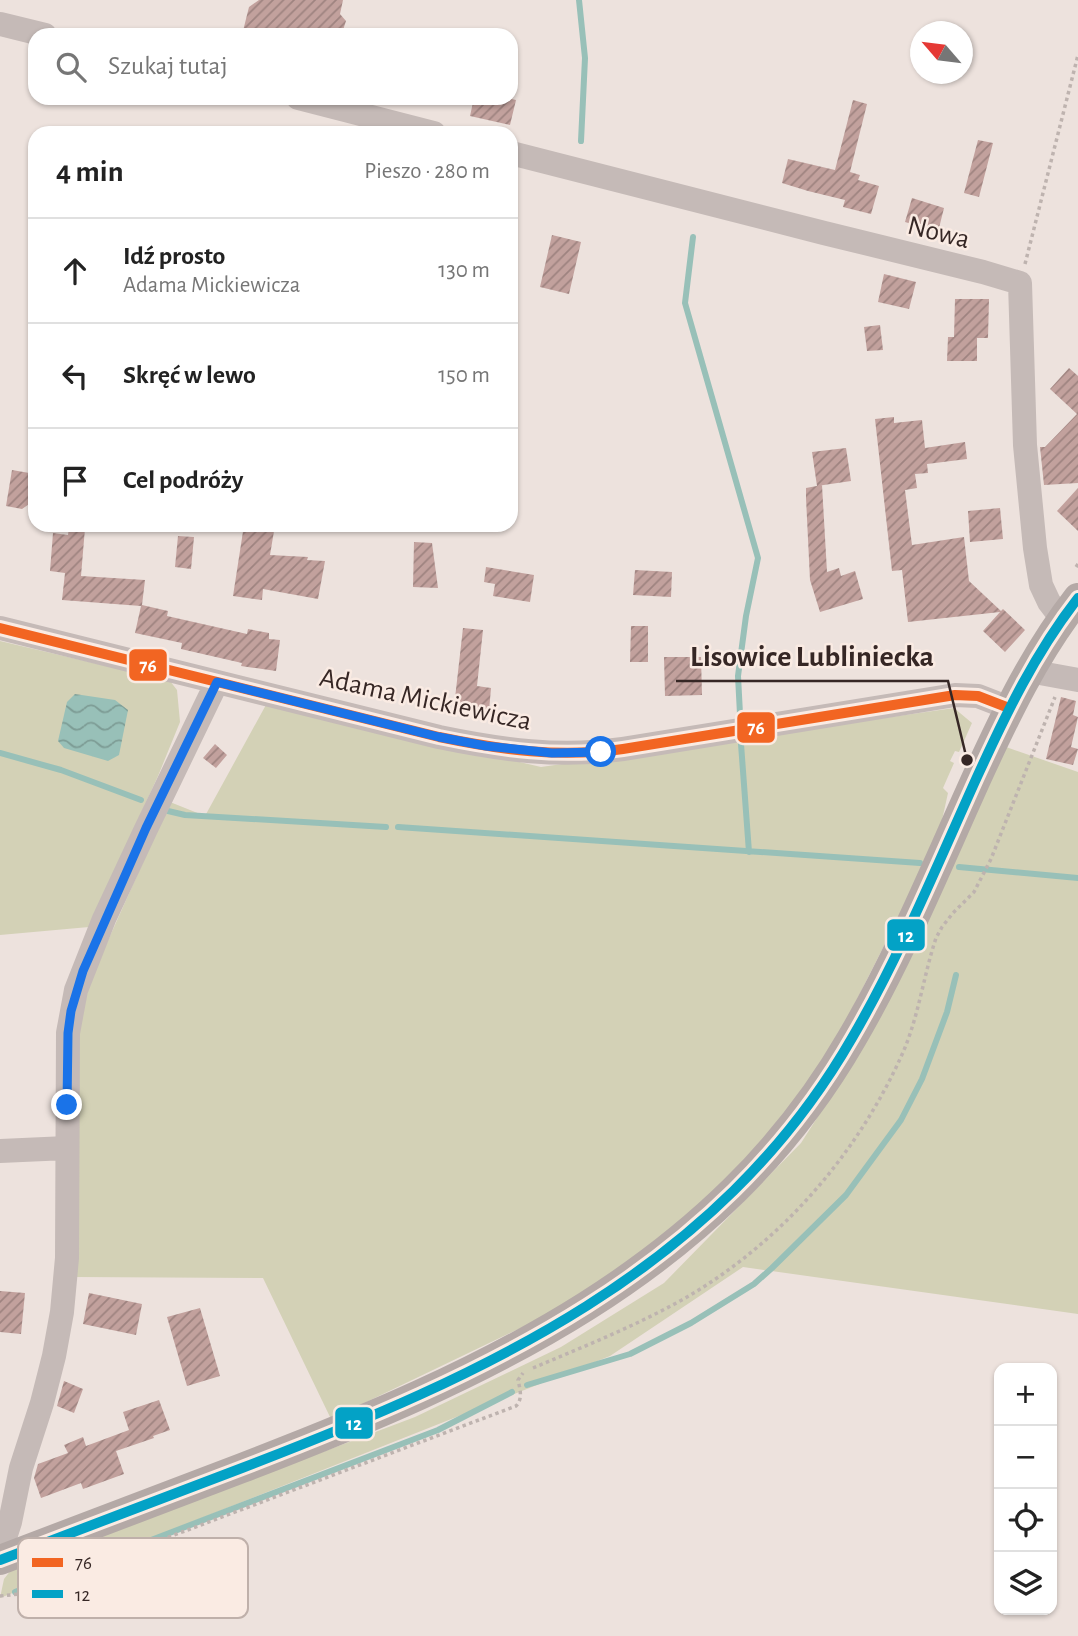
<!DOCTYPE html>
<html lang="pl">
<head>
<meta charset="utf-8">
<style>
  body { margin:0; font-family:"Alegreya Sans",sans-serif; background:#f6f6f6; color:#222 }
  .controls { position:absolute; right:21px; bottom:21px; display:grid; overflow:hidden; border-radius:14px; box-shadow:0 2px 5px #0004 }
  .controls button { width:63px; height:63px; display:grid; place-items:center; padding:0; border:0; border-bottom:2px solid #e0e0e0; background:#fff; color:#222; font:35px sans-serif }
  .compass { position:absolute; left:910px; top:21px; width:63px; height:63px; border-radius:50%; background:#fff; box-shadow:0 2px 5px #0004; rotate:298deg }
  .stop { position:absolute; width:21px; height:21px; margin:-16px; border:5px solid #1a73e8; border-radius:50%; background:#fff }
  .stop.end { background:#1a73e8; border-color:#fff; box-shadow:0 2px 7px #0008 }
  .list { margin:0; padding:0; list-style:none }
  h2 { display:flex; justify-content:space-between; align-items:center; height:91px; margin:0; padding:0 28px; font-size:30px }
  h2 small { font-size:23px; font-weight:400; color:#767676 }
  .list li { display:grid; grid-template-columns:46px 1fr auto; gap:21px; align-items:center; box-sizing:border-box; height:105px; padding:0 28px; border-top:2px solid #e0e0e0 }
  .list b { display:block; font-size:26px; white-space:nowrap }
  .list p { margin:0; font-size:23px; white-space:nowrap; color:#767676 }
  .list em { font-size:23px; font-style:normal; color:#767676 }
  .icon { flex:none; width:38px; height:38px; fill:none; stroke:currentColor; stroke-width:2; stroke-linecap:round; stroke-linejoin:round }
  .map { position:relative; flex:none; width:1078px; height:1636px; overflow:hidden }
  .search { position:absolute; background:#fff; box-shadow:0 2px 5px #0004; left:28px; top:28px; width:490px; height:77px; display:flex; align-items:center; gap:18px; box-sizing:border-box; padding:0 24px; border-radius:21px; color:#767676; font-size:26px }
  .panel { position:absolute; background:#fff; box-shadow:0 2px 5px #0004; left:28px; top:126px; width:490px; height:406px; border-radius:21px }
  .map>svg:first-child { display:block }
</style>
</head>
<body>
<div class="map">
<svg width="1078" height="1636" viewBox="0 0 1078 1636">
  <defs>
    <pattern id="water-waves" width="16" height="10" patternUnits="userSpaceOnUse" patternTransform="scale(1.75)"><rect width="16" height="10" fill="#98c0b8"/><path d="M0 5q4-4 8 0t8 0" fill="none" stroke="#7d9c95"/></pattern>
    <pattern id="building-hatch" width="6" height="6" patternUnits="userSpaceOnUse" patternTransform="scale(1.75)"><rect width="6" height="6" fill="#c2a19d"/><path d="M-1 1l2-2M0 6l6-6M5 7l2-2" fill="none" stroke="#9e8380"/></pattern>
  </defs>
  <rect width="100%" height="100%" fill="#ede2dd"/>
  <path fill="#d3d1b6" d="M 0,641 L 170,681 L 177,690 L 180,722 L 158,776 L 89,927 L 0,935 Z
    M 267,703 L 541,767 L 954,708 L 972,723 L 959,752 L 955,751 L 950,761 L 954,763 L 943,788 L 948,793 L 940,829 L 929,857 L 813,1086 L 695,1214 L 558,1310 L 331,1419 L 263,1278 L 75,1277 L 80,1003 L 170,802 L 205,816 Z
    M 1006,747 L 1078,772 L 1078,1314 L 743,1267 L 610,1356 L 0,1598 L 4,1579 L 11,1570 L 415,1417 L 561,1347 L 664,1283 L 801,1143 L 858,1054 Z"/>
  <path fill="url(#water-waves)" d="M 75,694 L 115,700 L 128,710 L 119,755 L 108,761 L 64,748 L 58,741 L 67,702 Z"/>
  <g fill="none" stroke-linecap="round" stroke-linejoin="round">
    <path stroke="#98c0b8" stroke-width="6" d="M 579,0 L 585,58 L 581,141
      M 693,237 L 685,303 L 758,558 L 746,616 L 738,676 L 740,714
      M 741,744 L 749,852
      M 0,753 L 61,770 L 141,800
      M 168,811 L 185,815 L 386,827
      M 398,827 L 920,863
      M 959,867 L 1078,878
      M 527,1385 L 630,1354 L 691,1323 L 754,1284 L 772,1268 L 846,1195 L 901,1120 L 922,1079 L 947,1012 L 956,975
      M 73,1570 L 438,1430 L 512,1392
      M 15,1592 L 52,1577"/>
  </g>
  <path fill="url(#building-hatch)" d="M 259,0 L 343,0 L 340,14 L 346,21 L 343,30 L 334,35 L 242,35 L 249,7 Z
    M 474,98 L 507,98 L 516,100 L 510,125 L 470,116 Z
    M 853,100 L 867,104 L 850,172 L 860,175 L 858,180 L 879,186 L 871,214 L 843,207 L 845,200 L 808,191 L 782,183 L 788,159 L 835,170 Z
    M 978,140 L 993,143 L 979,197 L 964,193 Z
    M 912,198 L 944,208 L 938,232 L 905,222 Z
    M 552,235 L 581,242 L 569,294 L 540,287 Z
    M 884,274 L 916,282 L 909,309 L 878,302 Z
    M 955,299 L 989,299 L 988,338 L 977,338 L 977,361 L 947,361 L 948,337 L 954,337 Z
    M 880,325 L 883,350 L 867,351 L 864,327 Z
    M 1069,368 L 1078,376 L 1078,483 L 1044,485 L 1040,447 L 1045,447 L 1077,414 L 1050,389 Z
    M 894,417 L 894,423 L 922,420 L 925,448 L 965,442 L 967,459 L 927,464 L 928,473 L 915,474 L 917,488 L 905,490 L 912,545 L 964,537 L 969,581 L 1001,611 L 1003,609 L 1025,630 L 1005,652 L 983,631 L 1000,612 L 908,622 L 902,570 L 892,571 L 875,419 Z
    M 846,448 L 851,481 L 817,486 L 812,452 Z
    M 12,470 L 35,474 L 35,500 L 22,509 L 6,506 Z
    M 822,485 L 827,572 L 839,568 L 841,576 L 855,571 L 863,599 L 820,612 L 810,580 L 806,498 L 806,488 Z
    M 1078,488 L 1078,531 L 1057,511 Z
    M 1000,508 L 1003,539 L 970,542 L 968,511 Z
    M 244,525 L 275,525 L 270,555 L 308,557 L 307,560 L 325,561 L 318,599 L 263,589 L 262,600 L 233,596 Z
    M 69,527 L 85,528 L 81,576 L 145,580 L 142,605 L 168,611 L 167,616 L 247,634 L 248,629 L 269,633 L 269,639 L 280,640 L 276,671 L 241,666 L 242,663 L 181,649 L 182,643 L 135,633 L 141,606 L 62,600 L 65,573 L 50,571 L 53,533 L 68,535 Z
    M 178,536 L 194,537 L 191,569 L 175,567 Z
    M 414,542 L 432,543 L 438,588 L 413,587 Z
    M 486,567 L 534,575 L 530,602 L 493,596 L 495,584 L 484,582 Z
    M 635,570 L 672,572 L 671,597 L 633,595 Z
    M 631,626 L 648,626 L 648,662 L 630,662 Z
    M 463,628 L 483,630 L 477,686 L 491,688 L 489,711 L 454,707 Z
    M 664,657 L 701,657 L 702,695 L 665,696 Z
    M 1061,697 L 1076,701 L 1073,715 L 1078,717 L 1071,747 L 1078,749 L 1073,765 L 1046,759 Z
    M 215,744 L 227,755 L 216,768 L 203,758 Z
    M 0,1291 L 25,1293 L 21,1334 L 0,1332 Z
    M 89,1293 L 142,1304 L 136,1335 L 83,1324 Z
    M 200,1308 L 220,1376 L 187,1386 L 167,1317 Z
    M 64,1381 L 83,1389 L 74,1413 L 57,1406 Z
    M 159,1400 L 170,1430 L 153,1436 L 154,1438 L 116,1451 L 124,1474 L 83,1489 L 81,1483 L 41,1498 L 34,1478 L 38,1464 L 68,1453 L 64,1445 L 83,1437 L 86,1446 L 129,1430 L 123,1412 Z"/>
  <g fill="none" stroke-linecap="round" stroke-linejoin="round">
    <path stroke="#beb3af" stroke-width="3.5" stroke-dasharray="3.5 3.5" stroke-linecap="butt" d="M 1025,264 L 1078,55
      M 1078,564 L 1076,567 L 1078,569
      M 533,1368 C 585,1346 638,1325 687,1297 C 783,1241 860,1151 904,1050 C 919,1014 924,974 936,938 L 942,927 L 953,913 L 974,892 L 991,859 L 1055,697
      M 58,1564 L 63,1577 L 516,1406 C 523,1399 520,1389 518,1380 L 523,1373
      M 0,1596 L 19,1594 L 63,1577"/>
    <path stroke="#c5bab7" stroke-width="24" d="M 0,24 L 45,35
      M 298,98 L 434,133
      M 511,153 L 824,233 L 983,272 L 1020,283 L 1025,445 L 1035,548 L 1041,585 L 1049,602 L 1062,619
      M 0,628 L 439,737 C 502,750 559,758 623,749 L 955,695 L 978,696 L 1009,708
      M 1029,671 L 1078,680
      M 0,1151 L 67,1148
      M 0,1553 L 10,1522 L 21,1468 L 42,1403 L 54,1356 L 62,1312 L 67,1258 L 68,1033 L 76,990 L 104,919 L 146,829 L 217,682"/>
    <path stroke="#b4a9a6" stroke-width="30" d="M 0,1560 C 81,1529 161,1499 242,1468 C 482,1376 718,1271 852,1038 C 900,956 938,863 977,777 C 1006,714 1035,653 1078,598"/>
    <defs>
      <path id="bus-1" d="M 0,628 L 439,737 C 502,750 559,758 623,749 L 955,695 L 978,696 L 1009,708"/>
      <path id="bus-2" d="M 0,1560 C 81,1529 161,1499 242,1468 C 482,1376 718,1271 852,1038 C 900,956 938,863 977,777 C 1006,714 1035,653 1078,598"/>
    </defs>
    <use href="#bus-1" stroke="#faebe3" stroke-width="16"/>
    <use href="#bus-2" stroke="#faebe3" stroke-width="16"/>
    <use href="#bus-1" stroke="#f26522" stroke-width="10"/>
    <use href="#bus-2" stroke="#03a2c6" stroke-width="10"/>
  </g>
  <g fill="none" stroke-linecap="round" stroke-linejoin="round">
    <path stroke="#1a73e8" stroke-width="9" d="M 67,1105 L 68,1033 L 71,1011 L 83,971 L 146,828 L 217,682 L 439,737 L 486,746 L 552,753 L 601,752"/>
  </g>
  <g text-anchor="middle" stroke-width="5" stroke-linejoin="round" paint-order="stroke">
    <g font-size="28" fill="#362725" stroke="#faebe3">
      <text transform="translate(939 231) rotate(14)" y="10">Nowa</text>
      <text transform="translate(426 698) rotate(12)" y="10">Adama Mickiewicza</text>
    </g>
  </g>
  <rect x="18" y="1538" width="230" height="80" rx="10" fill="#faebe3" stroke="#bfb0aa" stroke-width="2"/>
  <rect x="32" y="1558" width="31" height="9" fill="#f26522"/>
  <rect x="32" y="1590" width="31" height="8" fill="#03a2c6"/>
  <g font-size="19" fill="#362725">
    <text x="75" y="1569">76</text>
    <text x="75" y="1601">12</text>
  </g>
  <path fill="none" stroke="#362725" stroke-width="2.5" d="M967 760L948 681H676"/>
  <circle fill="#362725" stroke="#faebe3" stroke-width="2.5" cx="967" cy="760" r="7"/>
  <g font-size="30" text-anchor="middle" font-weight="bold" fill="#362725" stroke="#faebe3" stroke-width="5" stroke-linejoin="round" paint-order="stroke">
    <text x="812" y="666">Lisowice Lubliniecka</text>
  </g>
  <g stroke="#faebe3" stroke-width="2.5">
    <rect x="128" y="648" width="40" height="34" rx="7" fill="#f26522"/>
    <rect x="736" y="711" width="40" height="33" rx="7" fill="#f26522"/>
    <rect x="886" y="918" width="40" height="34" rx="7" fill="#03a2c6"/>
    <rect x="334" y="1406" width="40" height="34" rx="7" fill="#03a2c6"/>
  </g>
  <g font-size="19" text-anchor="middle" font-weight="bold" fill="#fff">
    <text x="148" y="672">76</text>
    <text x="756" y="734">76</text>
    <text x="906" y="942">12</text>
    <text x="354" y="1430">12</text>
  </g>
</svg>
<div class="controls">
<button>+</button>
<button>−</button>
<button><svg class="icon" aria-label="locate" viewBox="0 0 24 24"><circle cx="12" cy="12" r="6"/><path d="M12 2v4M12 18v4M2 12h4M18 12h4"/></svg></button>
<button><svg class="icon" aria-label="layers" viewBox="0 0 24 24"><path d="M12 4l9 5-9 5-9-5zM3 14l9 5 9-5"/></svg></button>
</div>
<svg class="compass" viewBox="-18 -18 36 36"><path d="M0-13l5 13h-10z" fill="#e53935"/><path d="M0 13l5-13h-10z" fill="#767676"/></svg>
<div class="stop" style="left:601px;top:752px"></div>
<div class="stop end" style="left:67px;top:1105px"></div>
<div class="search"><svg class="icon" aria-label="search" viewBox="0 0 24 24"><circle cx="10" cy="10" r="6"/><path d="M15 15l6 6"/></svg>Szukaj tutaj</div>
<section class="panel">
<h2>4 min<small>Pieszo · 280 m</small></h2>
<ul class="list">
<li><svg class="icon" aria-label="ahead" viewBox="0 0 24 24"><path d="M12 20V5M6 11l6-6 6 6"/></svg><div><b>Idź prosto</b><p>Adama Mickiewicza</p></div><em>130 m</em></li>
<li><svg class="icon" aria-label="left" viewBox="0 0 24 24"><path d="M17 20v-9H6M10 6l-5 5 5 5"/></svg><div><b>Skręć w lewo</b></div><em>150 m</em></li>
<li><svg class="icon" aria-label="arrive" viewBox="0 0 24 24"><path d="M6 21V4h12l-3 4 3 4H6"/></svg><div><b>Cel podróży</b></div></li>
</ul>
</section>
</div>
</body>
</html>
